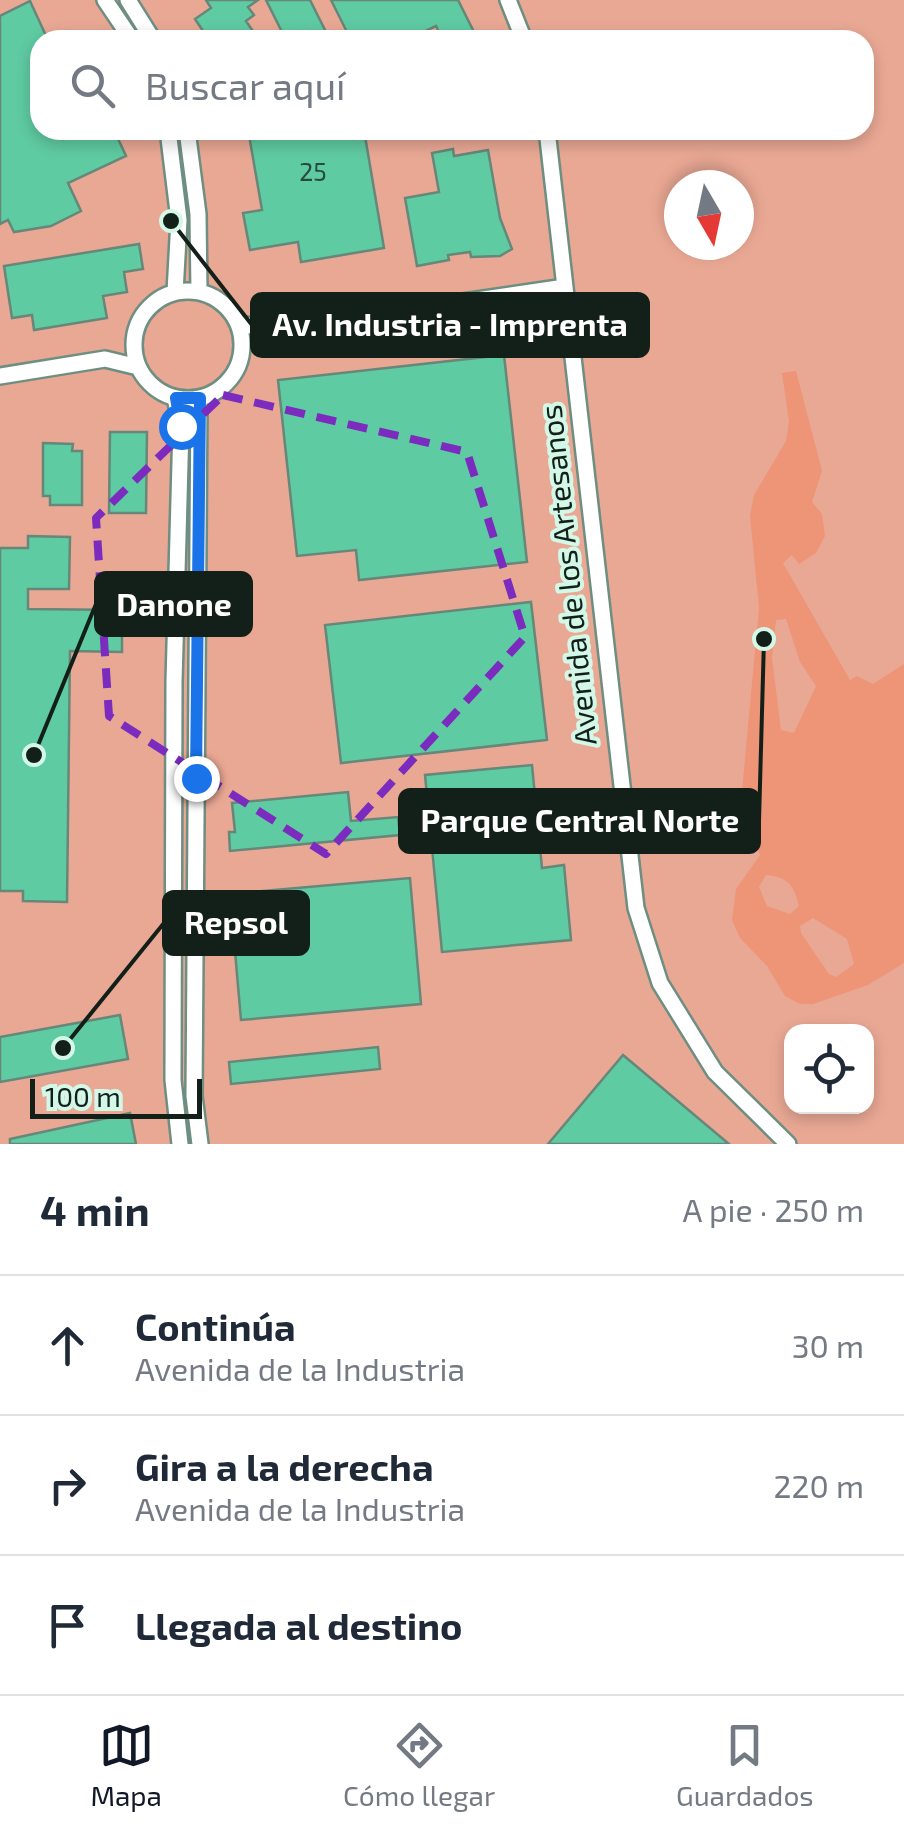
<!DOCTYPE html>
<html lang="es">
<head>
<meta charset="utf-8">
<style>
  body { margin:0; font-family:"Exo 2",sans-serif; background:#f2f2f3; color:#1f2937 }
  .controls { position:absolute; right:30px; bottom:30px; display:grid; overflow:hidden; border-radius:20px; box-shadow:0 5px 15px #0003 }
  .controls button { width:90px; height:90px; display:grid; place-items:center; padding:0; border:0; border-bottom:2px solid #e0e1e3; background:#fff; color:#1f2937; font:50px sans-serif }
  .compass { position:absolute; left:664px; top:170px; width:90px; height:90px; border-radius:50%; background:#fff; box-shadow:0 5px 15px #0003; rotate:171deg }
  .scale { position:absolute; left:30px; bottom:25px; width:172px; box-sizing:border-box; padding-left:10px; border:5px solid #13201a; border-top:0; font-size:28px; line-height:35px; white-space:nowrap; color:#13201a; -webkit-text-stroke:8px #d4f8e8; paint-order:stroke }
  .stop { position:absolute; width:30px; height:30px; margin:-22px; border:8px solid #1a73e8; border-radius:50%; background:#fff }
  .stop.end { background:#1a73e8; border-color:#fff; box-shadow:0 2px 10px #0008 }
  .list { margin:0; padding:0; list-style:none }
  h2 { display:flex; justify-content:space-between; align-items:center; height:130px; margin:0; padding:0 40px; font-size:42px }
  h2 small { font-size:32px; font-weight:400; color:#747a83 }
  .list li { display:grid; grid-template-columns:65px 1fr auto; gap:30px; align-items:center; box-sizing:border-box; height:140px; padding:0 40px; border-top:2px solid #e0e1e3 }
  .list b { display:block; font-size:38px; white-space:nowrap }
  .list p { margin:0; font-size:32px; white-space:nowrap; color:#747a83 }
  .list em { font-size:32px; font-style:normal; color:#747a83 }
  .icon { flex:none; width:55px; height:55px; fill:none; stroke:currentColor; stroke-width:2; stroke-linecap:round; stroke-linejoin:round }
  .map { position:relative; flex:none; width:904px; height:1144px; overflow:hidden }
  .search { position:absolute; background:#fff; box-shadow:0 5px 15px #0003; left:30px; right:30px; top:30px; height:110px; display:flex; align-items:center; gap:25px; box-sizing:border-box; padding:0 35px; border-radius:30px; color:#747a83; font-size:38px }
  .sheet { height:550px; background:#fff }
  nav { display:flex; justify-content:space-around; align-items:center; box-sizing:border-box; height:140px; border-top:2px solid #e0e1e3; background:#fff; font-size:28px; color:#747a83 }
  nav a { display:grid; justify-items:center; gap:5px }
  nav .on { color:#111827 }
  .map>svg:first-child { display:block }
</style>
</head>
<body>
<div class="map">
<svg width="904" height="1144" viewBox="0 0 904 1144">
  <rect width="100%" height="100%" fill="#c7ebda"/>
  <path fill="#e9a894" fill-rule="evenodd" d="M 0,0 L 904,0 L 904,1144 L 0,1144 ZM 40,40 L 864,40 L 864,130 L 40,130 ZM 679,185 L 739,185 L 739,245 L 679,245 ZM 792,1032 L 866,1032 L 866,1106 L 792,1106 Z"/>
  <path fill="#ee9477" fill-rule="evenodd" d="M 796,371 L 822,471 L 812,502 L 822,514 L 825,536 L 816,553 L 799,564 L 792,555 L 783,563 L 850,680 L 857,676 L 873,684 L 904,664 L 904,963 L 868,985 L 813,1004 L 800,1004 L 785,996 L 767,966 L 740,938 L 732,920 L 736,889 L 760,855 L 741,802 L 759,608 L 750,515 L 754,495 L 786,441 L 789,421 L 782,373 ZM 786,619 L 800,662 L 816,686 L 794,733 L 781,730 L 772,658 L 776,620 ZM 766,875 C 788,877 794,885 799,906 L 790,914 L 767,906 L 759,887 ZM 813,918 L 847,939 L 854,964 L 836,977 L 829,974 L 801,933 L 800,926 Z"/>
  <path fill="#5fcba2" stroke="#668779" stroke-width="2.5" d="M 206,0 L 258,0 L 248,7 L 254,15 L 246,21 L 259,40 L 209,40 L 195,19 L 211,8 Z
    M 266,0 L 310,0 L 330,40 L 286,40 Z
    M 331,0 L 458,0 L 478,40 L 443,40 L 436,26 L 407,40 L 351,40 Z
    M 30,1 L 48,40 L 40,40 L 40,130 L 114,130 L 126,156 L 68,183 L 81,211 L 51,226 L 14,232 L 8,220 L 0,224 L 0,16 Z
    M 277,130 L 364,130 L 384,248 L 301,262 L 298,242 L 250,250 L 243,213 L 262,210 L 249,135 Z
    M 453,149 L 454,156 L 488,150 L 500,218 L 512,249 L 500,256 L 471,257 L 470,252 L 448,255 L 449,260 L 417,266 L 405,198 L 439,192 L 432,153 Z
    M 139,244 L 143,269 L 124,272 L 127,292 L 103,296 L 107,318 L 34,330 L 32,315 L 12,318 L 4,266 Z
    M 504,355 L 527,562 L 359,580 L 356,550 L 297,556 L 278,380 Z
    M 110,432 L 147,432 L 146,513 L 109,513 Z
    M 43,443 L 73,444 L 72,451 L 82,451 L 82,505 L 50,505 L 50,496 L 43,496 Z
    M 28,536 L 70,537 L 69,589 L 28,589 L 28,609 L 122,610 L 122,652 L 70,651 L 67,902 L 23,901 L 23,891 L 0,891 L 0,548 L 28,548 Z
    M 531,602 L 547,740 L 341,763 L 325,625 Z
    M 532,765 L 542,868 L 564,865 L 571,940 L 442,952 L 425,775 Z
    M 348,792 L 351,821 L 398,817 L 400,835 L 230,851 L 229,832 L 235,832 L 232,803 Z
    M 410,878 L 421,1004 L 241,1020 L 230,894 Z
    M 120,1015 L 128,1059 L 0,1082 L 0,1037 Z
    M 378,1047 L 380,1069 L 231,1084 L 229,1062 Z
    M 623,1055 L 729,1144 L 548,1144 Z
    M 130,1113 L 136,1144 L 10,1144 L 10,1139 Z"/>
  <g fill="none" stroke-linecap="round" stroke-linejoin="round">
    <defs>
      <path id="minor" d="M 105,0 L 132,40
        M 128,0 L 153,40
        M 508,0 L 524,40
        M 168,130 L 179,220 L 175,292
        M 187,130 L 198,214 L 199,292
        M 547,130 L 636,908 L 660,983 L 715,1072 L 788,1144
        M134 345a54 54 0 1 1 108 0a54 54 0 1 1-108 0Z
        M 238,324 L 276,329 L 565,287
        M 0,376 L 105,359 L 138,367
        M 175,398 L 181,426 L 174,682 L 173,1080 L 180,1144
        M 199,398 L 194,1096 L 200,1144"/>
    </defs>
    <use href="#minor" stroke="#6d8e80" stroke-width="20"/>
    <use href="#minor" stroke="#fff" stroke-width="15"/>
  </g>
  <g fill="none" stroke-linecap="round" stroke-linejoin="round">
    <path stroke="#1a73e8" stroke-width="12" d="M 181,426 L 176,398 L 200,398 L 196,778"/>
  </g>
  <path fill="none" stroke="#7b2cbf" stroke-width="8" stroke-dasharray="20 12" stroke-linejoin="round" d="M 223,395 L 467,452 L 525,637 L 326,854 L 109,716 L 96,518 Z"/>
  <g text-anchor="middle" stroke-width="8" stroke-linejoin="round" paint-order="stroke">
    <g font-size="25" fill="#264b3c">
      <text x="313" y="181">25</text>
    </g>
    <g font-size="30" fill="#13201a" stroke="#d4f8e8">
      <text transform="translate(569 575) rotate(-96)" y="10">Avenida de los Artesanos</text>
    </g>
  </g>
  <path fill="none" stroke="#13201a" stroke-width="4" d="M171 221L252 325M34 755L96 604M764 639L759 821M63 1048L164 923"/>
  <g fill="#13201a" stroke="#d4f8e8" stroke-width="4">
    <circle cx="171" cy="221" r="10"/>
    <circle cx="34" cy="755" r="10"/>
    <circle cx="764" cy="639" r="10"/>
    <circle cx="63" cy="1048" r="10"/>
  </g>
  <g fill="#13201a" stroke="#13201a" stroke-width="4">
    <rect x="252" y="294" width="396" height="62" rx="10"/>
    <rect x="96" y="573" width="155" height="62" rx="10"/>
    <rect x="400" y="790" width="359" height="62" rx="10"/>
    <rect x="164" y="892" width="144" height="62" rx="10"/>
  </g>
  <g font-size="32" text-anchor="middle" font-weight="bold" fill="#fff">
    <text x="450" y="336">Av. Industria - Imprenta</text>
    <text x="174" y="616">Danone</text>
    <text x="580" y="832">Parque Central Norte</text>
    <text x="236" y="934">Repsol</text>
  </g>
</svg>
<div class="controls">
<button><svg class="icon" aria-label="locate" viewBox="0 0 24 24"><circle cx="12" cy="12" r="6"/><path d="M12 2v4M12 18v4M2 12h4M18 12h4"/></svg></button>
</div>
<svg class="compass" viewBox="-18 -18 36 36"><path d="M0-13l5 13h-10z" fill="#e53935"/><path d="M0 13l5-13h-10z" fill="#747a83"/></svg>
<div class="scale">100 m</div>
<div class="stop" style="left:181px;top:426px"></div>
<div class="stop end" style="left:196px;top:778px"></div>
<div class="search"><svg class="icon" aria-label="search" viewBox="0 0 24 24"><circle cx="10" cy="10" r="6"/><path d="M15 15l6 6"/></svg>Buscar aquí</div>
</div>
<section class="sheet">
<h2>4 min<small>A pie · 250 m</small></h2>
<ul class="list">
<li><svg class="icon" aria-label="ahead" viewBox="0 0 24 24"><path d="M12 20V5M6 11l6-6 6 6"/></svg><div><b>Continúa</b><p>Avenida de la Industria</p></div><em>30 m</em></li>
<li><svg class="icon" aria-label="right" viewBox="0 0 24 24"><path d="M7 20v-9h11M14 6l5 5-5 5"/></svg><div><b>Gira a la derecha</b><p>Avenida de la Industria</p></div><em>220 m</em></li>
<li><svg class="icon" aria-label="arrive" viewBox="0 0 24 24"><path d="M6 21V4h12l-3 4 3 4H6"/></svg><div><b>Llegada al destino</b></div></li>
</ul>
</section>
<nav>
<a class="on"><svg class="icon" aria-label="map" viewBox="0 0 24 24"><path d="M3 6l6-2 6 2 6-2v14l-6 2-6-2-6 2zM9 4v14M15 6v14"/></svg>Mapa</a>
<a><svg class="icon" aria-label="directions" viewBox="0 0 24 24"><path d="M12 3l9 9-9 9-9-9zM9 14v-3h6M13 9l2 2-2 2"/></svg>Cómo llegar</a>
<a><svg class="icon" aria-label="saved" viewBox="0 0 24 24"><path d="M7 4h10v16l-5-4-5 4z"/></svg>Guardados</a>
</nav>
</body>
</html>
